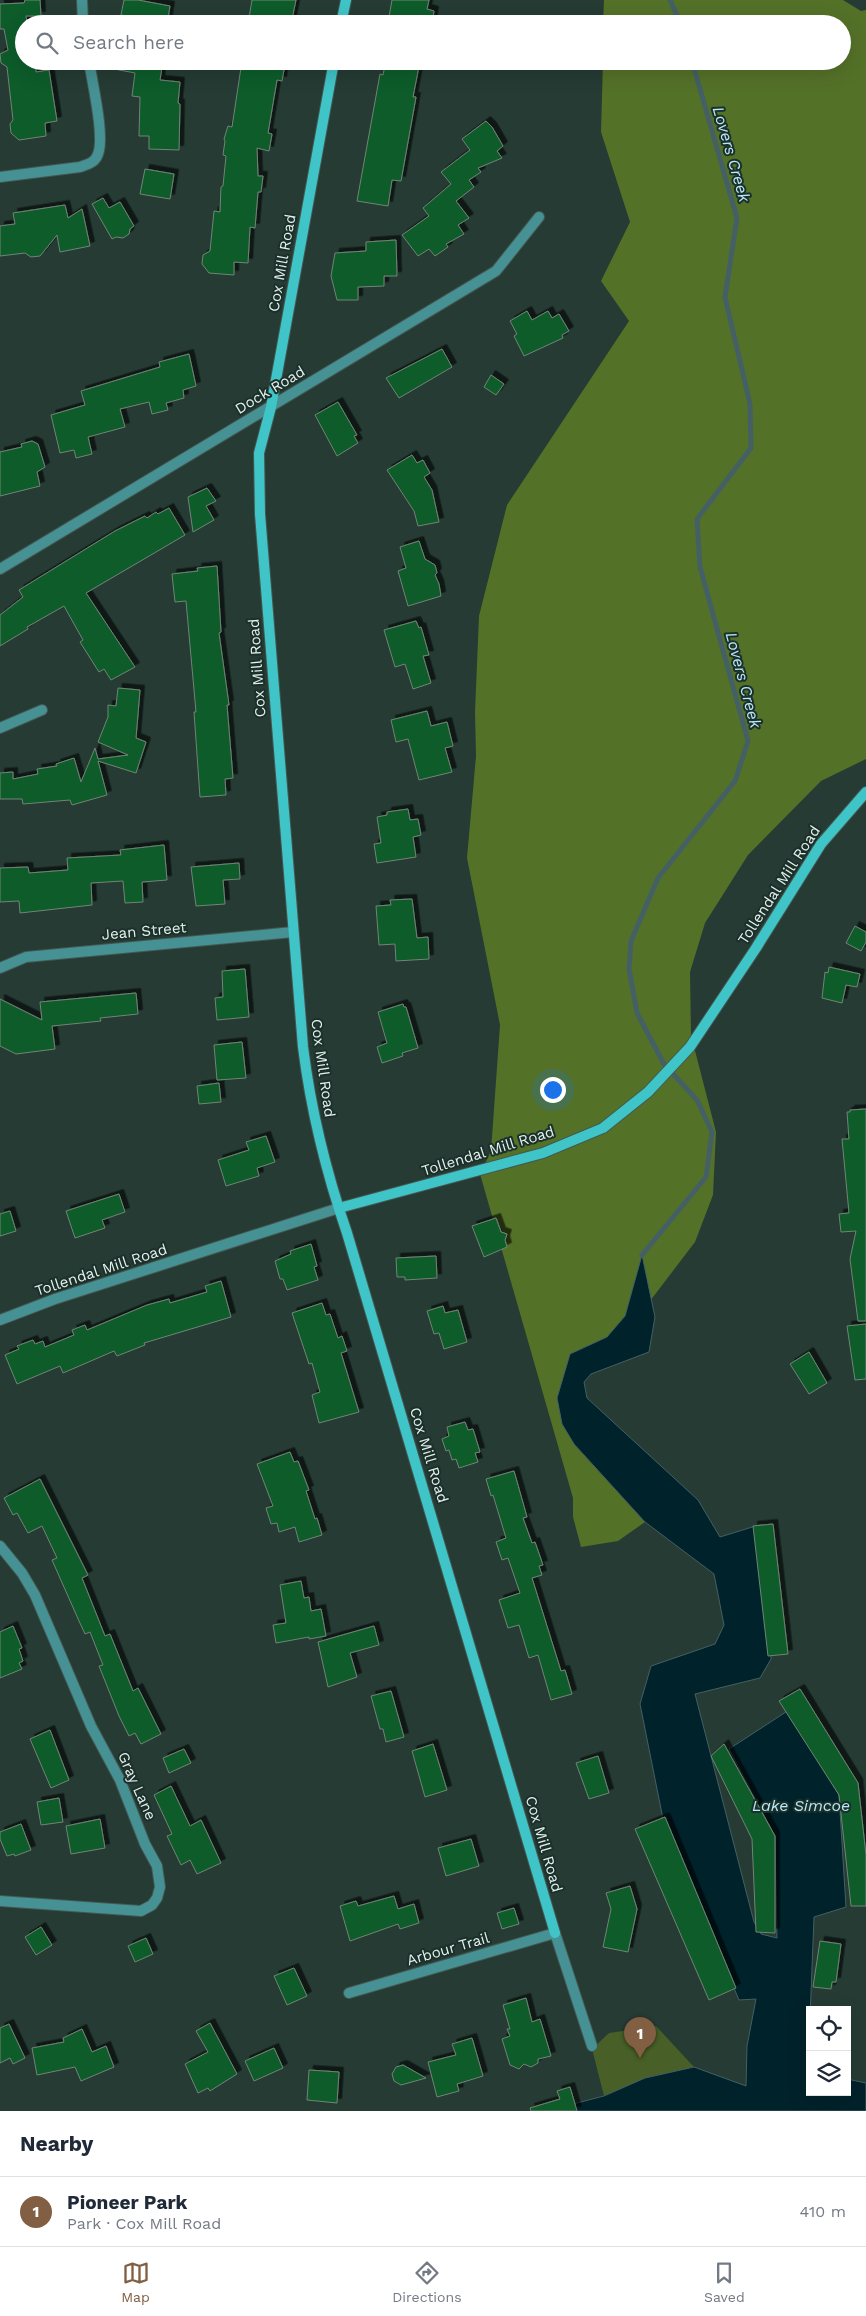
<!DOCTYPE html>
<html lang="en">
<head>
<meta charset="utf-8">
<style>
  body { margin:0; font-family:"Work Sans",sans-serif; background:#f2f2f3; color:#1f2937 }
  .controls { position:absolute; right:15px; bottom:15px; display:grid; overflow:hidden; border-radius:0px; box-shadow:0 5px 20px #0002 }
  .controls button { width:45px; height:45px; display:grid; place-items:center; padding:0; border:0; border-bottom:1px solid #e0e1e3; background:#fff; color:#1f2937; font:25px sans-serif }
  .you { position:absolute; left:552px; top:1089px; width:18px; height:18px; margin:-12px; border:4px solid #fff; border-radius:50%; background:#1a73e8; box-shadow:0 0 0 8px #1a73e833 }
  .badge { display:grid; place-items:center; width:32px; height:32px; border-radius:50%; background:#825e42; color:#fff; font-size:16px; font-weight:700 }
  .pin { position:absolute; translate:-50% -41px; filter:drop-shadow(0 1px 2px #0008) }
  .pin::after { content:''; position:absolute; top:26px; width:18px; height:15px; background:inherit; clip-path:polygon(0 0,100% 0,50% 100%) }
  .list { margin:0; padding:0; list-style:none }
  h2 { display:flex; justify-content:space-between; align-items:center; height:65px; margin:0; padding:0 20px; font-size:21px }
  h2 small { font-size:16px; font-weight:400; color:#747a83 }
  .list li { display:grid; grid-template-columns:32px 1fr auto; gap:15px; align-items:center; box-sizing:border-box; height:70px; padding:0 20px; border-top:1px solid #e0e1e3 }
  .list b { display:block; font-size:19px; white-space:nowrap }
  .list p { margin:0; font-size:16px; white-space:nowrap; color:#747a83 }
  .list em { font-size:16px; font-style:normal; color:#747a83 }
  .icon { flex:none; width:28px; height:28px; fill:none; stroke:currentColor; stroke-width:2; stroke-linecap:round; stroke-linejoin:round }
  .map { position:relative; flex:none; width:866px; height:2111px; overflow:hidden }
  .search { position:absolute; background:#fff; box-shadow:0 5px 20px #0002; left:15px; right:15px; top:15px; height:55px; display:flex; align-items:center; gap:12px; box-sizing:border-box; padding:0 18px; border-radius:28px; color:#747a83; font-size:19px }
  .sheet { height:135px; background:#fff }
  nav { display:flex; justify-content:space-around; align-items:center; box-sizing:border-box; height:70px; border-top:1px solid #e0e1e3; background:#fff; font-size:14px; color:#747a83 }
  nav a { display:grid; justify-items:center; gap:2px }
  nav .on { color:#825e42 }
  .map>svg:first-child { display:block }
</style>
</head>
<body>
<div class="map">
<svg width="866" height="2111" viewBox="0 0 866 2111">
  <defs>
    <filter id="shadow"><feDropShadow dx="4.5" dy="-4.5" stdDeviation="0" flood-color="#0009"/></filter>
  </defs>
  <rect width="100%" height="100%" fill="#253b34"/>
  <path fill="#485f27" d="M 656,2026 L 694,2067 L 645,2078 L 604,2096 L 592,2049 L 609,2033 Z"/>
  <path fill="#547128" d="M 604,0 L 843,0 L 861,11 L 866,10 L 866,759 L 821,781 L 748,855 L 705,923 L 690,972 L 691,1035 L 716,1132 L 713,1195 L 695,1242 L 650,1301 L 642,1256 L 625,1316 L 607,1337 L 570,1354 L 574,1444 L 645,1522 L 618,1541 L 581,1547 L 573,1517 L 573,1498 L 480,1174 L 491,1151 L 500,1025 L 467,858 L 476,756 L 475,712 L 479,616 L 507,505 L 629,321 L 601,281 L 630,222 L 601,132 L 603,61 L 842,61 L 842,24 L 603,24 Z"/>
  <path fill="#00222b" stroke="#446065" d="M 642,1255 L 655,1317 L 649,1352 L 591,1374 L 584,1382 L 587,1398 L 698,1500 L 720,1537 L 762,1524 L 771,1659 L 760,1678 L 695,1694 L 754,1922 L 761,1934 L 777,1938 L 775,1836 L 729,1749 L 789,1710 L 839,1795 L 846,1907 L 814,1917 L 808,2070 L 810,2071 L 810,2092 L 847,2092 L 847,2079 L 866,2083 L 866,2111 L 546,2111 L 604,2096 L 645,2078 L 694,2067 L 746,2086 L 747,2046 L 756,1999 L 739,2000 L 663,1819 L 640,1704 L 651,1666 L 715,1644 L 724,1625 L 714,1574 L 645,1522 L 574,1444 L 562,1424 L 557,1398 L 570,1354 L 607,1337 L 625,1316 Z"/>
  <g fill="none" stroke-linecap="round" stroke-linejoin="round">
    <path stroke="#446065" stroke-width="5" d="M 670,0 L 681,24
      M 642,1255 L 706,1177 L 712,1132 L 697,1100 L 664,1064 L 637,1013 L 629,969 L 631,941 L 658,878 L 735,781 L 748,741 L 700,567 L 697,519 L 751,448 L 750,404 L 725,297 L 737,218 L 692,61"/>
  </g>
  <path fill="#0c5b2b" stroke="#728476" filter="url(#shadow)" d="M 25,0 L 40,0 L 41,16 L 26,16 L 27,24 L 24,24 L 24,61 L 35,61 L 36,72 L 49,70 L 57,121 L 45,123 L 46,136 L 19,140 L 11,133 L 10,124 L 13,120 L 7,67 L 1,63 L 0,54 L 8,50 L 4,29 L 0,29 L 0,4 L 24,3 Z
    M 124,0 L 138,0 L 170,6 L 167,24 L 132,24 L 133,17 L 121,15 Z
    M 252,0 L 296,0 L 291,24 L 248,24 Z
    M 392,0 L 429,0 L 427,9 L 434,11 L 432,24 L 398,24 L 399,19 L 389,17 Z
    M 109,61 L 163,61 L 160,80 L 180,82 L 178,103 L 180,104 L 179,150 L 149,149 L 149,136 L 139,136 L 140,97 L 132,96 L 135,73 L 109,68 Z
    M 242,61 L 267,64 L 268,61 L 272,61 L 285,64 L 282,81 L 277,80 L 268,133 L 272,134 L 269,151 L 257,148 L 258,176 L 263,176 L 261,192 L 258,192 L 255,228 L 250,227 L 248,263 L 234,262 L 234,275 L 209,273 L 202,264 L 203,255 L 210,251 L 214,211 L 220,212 L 221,187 L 223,186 L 226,156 L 223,155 L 225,141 L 224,139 L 228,126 L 232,127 Z
    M 386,61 L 420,61 L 413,97 L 416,97 L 401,181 L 392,180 L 388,206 L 357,201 L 380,74 L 383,75 Z
    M 486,121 L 492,127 L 503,146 L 497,151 L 502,158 L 478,168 L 481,172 L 469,180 L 474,187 L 456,201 L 469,218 L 458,225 L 464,234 L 446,244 L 448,247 L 435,256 L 429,249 L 418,256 L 402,235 L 429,216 L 423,208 L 451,184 L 441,172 L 470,150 L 462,139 Z
    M 145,169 L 174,174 L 170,199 L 140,194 Z
    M 103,198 L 109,208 L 120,202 L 134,226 L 130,229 L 129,234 L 123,238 L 116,237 L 112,239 L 92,204 Z
    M 65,205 L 68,218 L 82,209 L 90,246 L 60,252 L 57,235 L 40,256 L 31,257 L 25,253 L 0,256 L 0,226 L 15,224 L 13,213 Z
    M 396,240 L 397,276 L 384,276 L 384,286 L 358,287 L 358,300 L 337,300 L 331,276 L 335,253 L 366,251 L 366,242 Z
    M 527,311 L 532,320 L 548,311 L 552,318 L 559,314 L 569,331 L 562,335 L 563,338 L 524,356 L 514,336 L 517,334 L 510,321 Z
    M 442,349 L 452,367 L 399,398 L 386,378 Z
    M 189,354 L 196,386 L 183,390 L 184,398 L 166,403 L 168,410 L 152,414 L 149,402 L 120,409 L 125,427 L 88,437 L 92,454 L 76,458 L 74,450 L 60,453 L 51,415 L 85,405 L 81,391 L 160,367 L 159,362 Z
    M 491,375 L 504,384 L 496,395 L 484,387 Z
    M 338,402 L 357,435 L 354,436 L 358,443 L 337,456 L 315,415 Z
    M 32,441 L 38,444 L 45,467 L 37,472 L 40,486 L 0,496 L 0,452 L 22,447 L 21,444 Z
    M 412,455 L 417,463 L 423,460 L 430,473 L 424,477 L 432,490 L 439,522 L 418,526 L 414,511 L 387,470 Z
    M 207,488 L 216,501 L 206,506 L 214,520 L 193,532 L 188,497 Z
    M 169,508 L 185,535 L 86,593 L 135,667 L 111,680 L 104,669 L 99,672 L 80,642 L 83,640 L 64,606 L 27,627 L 28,629 L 0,646 L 0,615 L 23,597 L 19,590 L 115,531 L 145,516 L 147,518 L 156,512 L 158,514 Z
    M 419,541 L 425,559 L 435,565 L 437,573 L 435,575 L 439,584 L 441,596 L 408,606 L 398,571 L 406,568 L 400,547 Z
    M 217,566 L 221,632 L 219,633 L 229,705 L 227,705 L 233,778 L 225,779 L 226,795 L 200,797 L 194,712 L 196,712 L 186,601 L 175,602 L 172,574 L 198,571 L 197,568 Z
    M 416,621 L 419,628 L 421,627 L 429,655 L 423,656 L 431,683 L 413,689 L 405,664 L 395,667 L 384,630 Z
    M 118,688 L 140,690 L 136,738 L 146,742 L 136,773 L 98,761 L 107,795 L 72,805 L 70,800 L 23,804 L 22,799 L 0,799 L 0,773 L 13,772 L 13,779 L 38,774 L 37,769 L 57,766 L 56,764 L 74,758 L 81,782 L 95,748 L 98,759 L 128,755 L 98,742 L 108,717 L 108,705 L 116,706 Z
    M 427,711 L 431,726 L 447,722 L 453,746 L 445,748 L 452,772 L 419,780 L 408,739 L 396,742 L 391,720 Z
    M 408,809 L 410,820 L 418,819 L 421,835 L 413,837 L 416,857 L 377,863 L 374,844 L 381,843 L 377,817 L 387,815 L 387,812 Z
    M 164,845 L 167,880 L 142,882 L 143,902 L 125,903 L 123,881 L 91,883 L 92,905 L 20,913 L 19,901 L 0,902 L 0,868 L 28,867 L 29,873 L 68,870 L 67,858 L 121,855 L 120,850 Z
    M 239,863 L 240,879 L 223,880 L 225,904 L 196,906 L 191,867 Z
    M 412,899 L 417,938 L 428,937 L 429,959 L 396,961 L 395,944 L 379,945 L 376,906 L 391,905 L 390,900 Z
    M 855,926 L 866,932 L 866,942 L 861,951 L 846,943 Z
    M 829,967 L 860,974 L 857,987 L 846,985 L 842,1003 L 822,998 L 825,972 L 828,973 Z
    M 245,969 L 249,1017 L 217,1020 L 215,998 L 223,997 L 222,971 Z
    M 136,993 L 138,1014 L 100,1018 L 101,1021 L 52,1026 L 55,1049 L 16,1054 L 0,1046 L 0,999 L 42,1020 L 40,1002 Z
    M 403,1004 L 404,1007 L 406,1007 L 418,1048 L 402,1053 L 403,1056 L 382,1063 L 377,1047 L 387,1043 L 378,1012 Z
    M 242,1042 L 246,1078 L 217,1080 L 214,1045 Z
    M 219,1083 L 221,1102 L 199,1104 L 197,1086 Z
    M 866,1109 L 866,1321 L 858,1321 L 850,1259 L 856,1231 L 841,1232 L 839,1214 L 849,1213 L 842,1139 L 849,1139 L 847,1112 L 850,1112 L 850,1110 Z
    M 266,1136 L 275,1162 L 257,1168 L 259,1176 L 226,1186 L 218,1160 L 249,1150 L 246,1142 Z
    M 119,1194 L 125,1212 L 102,1220 L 105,1228 L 75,1238 L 66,1211 Z
    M 10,1211 L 16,1231 L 0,1236 L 0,1214 Z
    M 496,1218 L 501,1232 L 507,1234 L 505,1240 L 507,1247 L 484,1257 L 472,1226 Z
    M 311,1244 L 317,1266 L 314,1267 L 318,1280 L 287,1290 L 283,1279 L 280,1279 L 275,1261 L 291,1254 L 290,1251 Z
    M 436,1256 L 437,1278 L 405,1280 L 405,1277 L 397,1277 L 396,1258 Z
    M 221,1281 L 231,1317 L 144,1343 L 145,1345 L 117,1356 L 114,1351 L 63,1373 L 60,1366 L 17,1384 L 5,1355 L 19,1349 L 17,1346 L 33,1340 L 35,1344 L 43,1341 L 45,1347 L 74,1335 L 72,1330 L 85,1325 L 87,1330 L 147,1305 L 169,1299 L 170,1303 L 207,1292 L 205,1286 Z
    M 322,1303 L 326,1315 L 330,1314 L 338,1338 L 342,1336 L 347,1351 L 341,1353 L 359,1412 L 319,1423 L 312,1395 L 320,1392 L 312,1363 L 309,1364 L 292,1313 Z
    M 443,1306 L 445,1313 L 458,1310 L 467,1342 L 444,1349 L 439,1333 L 434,1334 L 427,1311 Z
    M 866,1324 L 866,1379 L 855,1380 L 847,1326 Z
    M 809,1352 L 827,1383 L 809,1394 L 790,1364 Z
    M 465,1422 L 468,1430 L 473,1429 L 480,1452 L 475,1453 L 478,1462 L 459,1468 L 456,1459 L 452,1460 L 449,1450 L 446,1451 L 442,1439 L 449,1436 L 447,1427 Z
    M 290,1452 L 294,1462 L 298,1461 L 309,1490 L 306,1491 L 315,1519 L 317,1518 L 322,1535 L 299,1542 L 295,1527 L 279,1532 L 277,1523 L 271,1524 L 266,1508 L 273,1506 L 257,1464 Z
    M 514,1471 L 527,1517 L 523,1518 L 532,1543 L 535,1542 L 543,1565 L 539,1566 L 542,1575 L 532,1578 L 561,1671 L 565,1670 L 572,1694 L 551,1700 L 538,1655 L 529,1658 L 519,1625 L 508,1628 L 499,1600 L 520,1593 L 508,1558 L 502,1560 L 496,1542 L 506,1538 L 493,1495 L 491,1496 L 486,1479 Z
    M 40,1479 L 88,1575 L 82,1578 L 105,1636 L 110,1634 L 133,1691 L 138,1688 L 161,1734 L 141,1744 L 135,1733 L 129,1736 L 119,1716 L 99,1666 L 103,1665 L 90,1632 L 85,1634 L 79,1621 L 52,1560 L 57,1558 L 42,1526 L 28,1533 L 17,1513 L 13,1515 L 4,1498 Z
    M 773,1524 L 788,1654 L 768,1656 L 753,1526 Z
    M 301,1581 L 304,1598 L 309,1597 L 311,1611 L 321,1609 L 326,1636 L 309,1639 L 309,1637 L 276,1643 L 273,1625 L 286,1623 L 280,1585 Z
    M 13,1626 L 22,1648 L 19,1649 L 23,1661 L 19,1663 L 22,1669 L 0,1678 L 0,1632 Z
    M 374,1626 L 379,1645 L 350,1653 L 357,1677 L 328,1687 L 318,1642 Z
    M 800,1689 L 858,1783 L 866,1855 L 866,1906 L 851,1906 L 839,1795 L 779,1701 Z
    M 391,1691 L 404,1737 L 386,1742 L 383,1729 L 380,1729 L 371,1696 Z
    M 50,1730 L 69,1780 L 51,1788 L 30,1739 Z
    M 433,1744 L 447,1790 L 425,1797 L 412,1751 Z
    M 724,1744 L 775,1836 L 775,1933 L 756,1932 L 752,1839 L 711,1756 Z
    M 184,1749 L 191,1763 L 169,1773 L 163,1758 Z
    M 598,1756 L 609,1793 L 589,1799 L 576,1763 Z
    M 171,1786 L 190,1826 L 201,1820 L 221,1863 L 197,1874 L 190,1860 L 181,1865 L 167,1836 L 172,1834 L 154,1795 Z
    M 59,1798 L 63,1822 L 41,1825 L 37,1802 Z
    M 665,1817 L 736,1988 L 709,2000 L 635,1829 Z
    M 100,1819 L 105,1848 L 71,1854 L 66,1826 Z
    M 21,1824 L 31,1850 L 15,1856 L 14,1854 L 7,1856 L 0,1839 L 0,1832 Z
    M 471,1839 L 479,1866 L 446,1876 L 438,1848 Z
    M 630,1886 L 637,1909 L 628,1952 L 603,1947 L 611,1909 L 606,1893 Z
    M 394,1896 L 398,1909 L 414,1904 L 419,1923 L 400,1929 L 398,1924 L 350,1941 L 340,1906 L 356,1901 L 358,1906 Z
    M 514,1908 L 519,1924 L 502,1929 L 497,1913 Z
    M 41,1927 L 52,1945 L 36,1955 L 25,1937 Z
    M 146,1938 L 153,1954 L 135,1962 L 128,1946 Z
    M 820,1941 L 841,1944 L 836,1982 L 832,1982 L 831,1989 L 813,1987 Z
    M 294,1968 L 307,1996 L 287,2005 L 274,1976 Z
    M 526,1998 L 532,2022 L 540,2019 L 551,2056 L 538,2059 L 538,2063 L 531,2067 L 524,2064 L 519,2069 L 510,2065 L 502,2039 L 510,2036 L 507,2029 L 510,2029 L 503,2005 Z
    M 210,2023 L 237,2074 L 210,2091 L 208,2088 L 198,2093 L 185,2064 L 208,2052 L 196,2031 Z
    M 9,2024 L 25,2058 L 13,2064 L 10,2058 L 0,2063 L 0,2028 Z
    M 82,2029 L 92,2052 L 106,2046 L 114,2067 L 81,2081 L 75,2067 L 37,2075 L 32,2048 L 64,2042 L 63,2038 Z
    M 472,2038 L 483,2076 L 457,2084 L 459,2091 L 437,2097 L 428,2062 L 456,2055 L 452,2044 Z
    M 274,2048 L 283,2068 L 254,2081 L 245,2061 Z
    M 403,2065 L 426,2078 L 401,2085 L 394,2081 L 392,2074 L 396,2067 Z
    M 309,2070 L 339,2072 L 337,2103 L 307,2100 Z
    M 570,2087 L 577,2111 L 531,2111 L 530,2108 L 560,2099 L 557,2091 Z"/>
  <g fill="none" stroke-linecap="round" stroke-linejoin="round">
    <defs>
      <path id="street" d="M 82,0 L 83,24
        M 0,177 L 80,167 C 88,164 95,163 98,154 C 105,136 92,82 89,61
        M 0,569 L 496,271 L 539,217
        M 0,728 L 42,710
        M 0,968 L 26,957 L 293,932
        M 0,1320 L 55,1299 L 339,1208
        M 0,1546 L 22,1573 L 35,1595 L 91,1726 L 120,1780 L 145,1844 L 157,1866 L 160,1887 L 157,1898 L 152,1905 L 141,1911 L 0,1901
        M 349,1993 L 555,1933 L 592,2046"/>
      <path id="secondary" d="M 341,24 L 346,0
        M 334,61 L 271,407 L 259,453 L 260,514 L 303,1047 C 311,1111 326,1172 347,1233 L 555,1933
        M 339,1208 L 543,1153 L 603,1128 L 648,1092 L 690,1047 L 756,948 L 821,844 L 866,792"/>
    </defs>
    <use href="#street" stroke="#445852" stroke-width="12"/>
    <use href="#secondary" stroke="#445852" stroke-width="12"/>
    <use href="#street" stroke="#469193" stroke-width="10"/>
    <use href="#secondary" stroke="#3fc5c7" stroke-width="10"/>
  </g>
  <g text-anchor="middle" stroke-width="4" stroke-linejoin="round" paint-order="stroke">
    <g font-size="15" fill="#e4f1ed" stroke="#1b302a">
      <text transform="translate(282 263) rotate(-80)" y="5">Cox Mill Road</text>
      <text transform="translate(270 390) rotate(-31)" y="5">Dock Road</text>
      <text transform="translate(257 668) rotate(-94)" y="5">Cox Mill Road</text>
      <text transform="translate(779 885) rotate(-57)" y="5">Tollendal Mill Road</text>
      <text transform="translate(144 931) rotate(-5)" y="5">Jean Street</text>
      <text transform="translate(323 1068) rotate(82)" y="5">Cox Mill Road</text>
      <text transform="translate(488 1151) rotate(-17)" y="5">Tollendal Mill Road</text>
      <text transform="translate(101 1270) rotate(-18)" y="5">Tollendal Mill Road</text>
      <text transform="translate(429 1455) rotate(73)" y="5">Cox Mill Road</text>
      <text transform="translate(137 1786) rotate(66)" y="5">Gray Lane</text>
      <text transform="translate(544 1844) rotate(74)" y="5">Cox Mill Road</text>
      <text transform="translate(448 1949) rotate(-16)" y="5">Arbour Trail</text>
    </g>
    <g font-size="16" font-style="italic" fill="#b8e8f8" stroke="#1b302a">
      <text transform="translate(732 154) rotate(74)" y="6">Lovers Creek</text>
      <text transform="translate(744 680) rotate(75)" y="6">Lovers Creek</text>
      <text x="801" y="1811">Lake Simcoe</text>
    </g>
  </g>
</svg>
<div class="controls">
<button><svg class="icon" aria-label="locate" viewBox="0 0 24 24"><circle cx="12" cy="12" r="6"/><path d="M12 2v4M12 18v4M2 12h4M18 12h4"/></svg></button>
<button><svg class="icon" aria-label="layers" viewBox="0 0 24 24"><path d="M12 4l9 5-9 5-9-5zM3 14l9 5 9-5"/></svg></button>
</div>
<div class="you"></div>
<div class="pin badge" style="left:640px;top:2058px">1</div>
<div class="search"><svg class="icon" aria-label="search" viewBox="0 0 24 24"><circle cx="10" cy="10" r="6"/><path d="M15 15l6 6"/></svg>Search here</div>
</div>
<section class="sheet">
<h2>Nearby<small></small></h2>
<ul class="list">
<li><span class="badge">1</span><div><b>Pioneer Park</b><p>Park · Cox Mill Road</p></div><em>410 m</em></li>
</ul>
</section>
<nav>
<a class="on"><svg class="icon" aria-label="map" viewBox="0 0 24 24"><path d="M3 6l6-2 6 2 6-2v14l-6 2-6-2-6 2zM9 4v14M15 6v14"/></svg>Map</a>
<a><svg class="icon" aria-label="directions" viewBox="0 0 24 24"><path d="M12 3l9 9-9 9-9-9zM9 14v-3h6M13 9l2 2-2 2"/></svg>Directions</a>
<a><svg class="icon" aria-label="saved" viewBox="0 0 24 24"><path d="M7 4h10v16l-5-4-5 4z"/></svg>Saved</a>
</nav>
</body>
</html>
